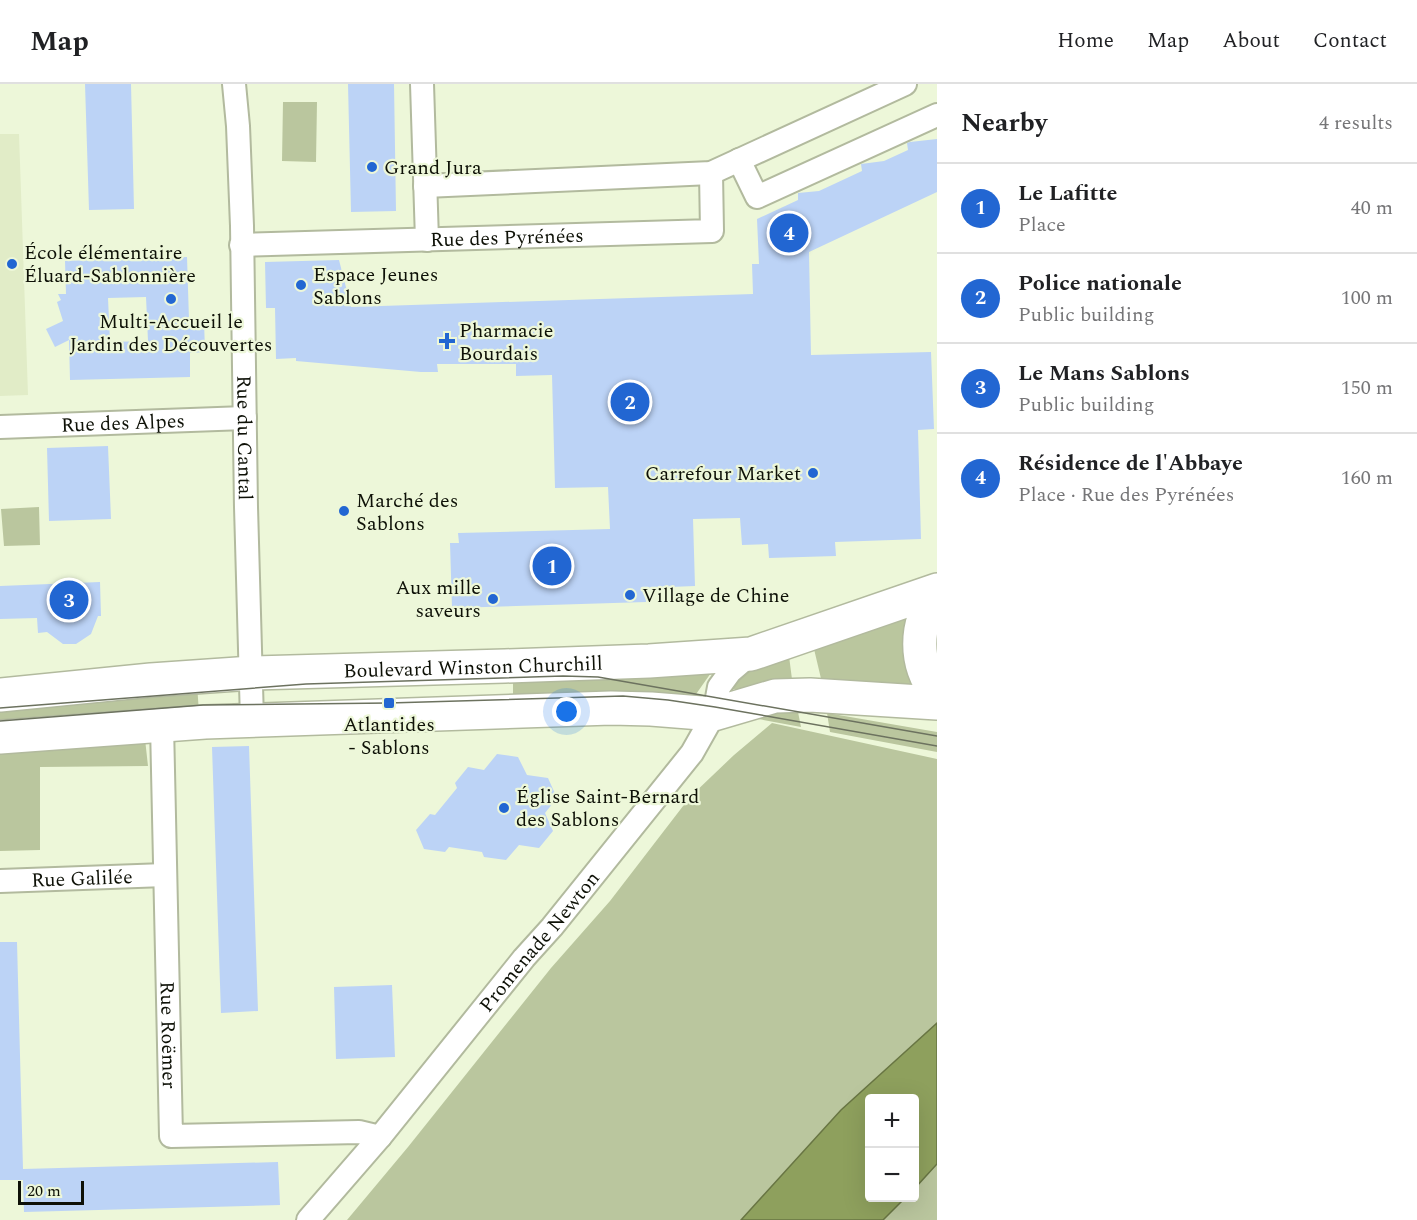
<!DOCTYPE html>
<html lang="en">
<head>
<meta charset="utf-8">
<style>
  body { margin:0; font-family:Spectral,serif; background:#f2f2f2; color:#202124 }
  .controls { position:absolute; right:18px; bottom:18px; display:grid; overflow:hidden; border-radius:6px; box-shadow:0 6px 24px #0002 }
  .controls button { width:54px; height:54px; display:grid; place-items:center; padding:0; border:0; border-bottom:2px solid #e0e0e0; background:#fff; color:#202124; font:30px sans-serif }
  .scale { position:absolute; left:18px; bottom:15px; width:66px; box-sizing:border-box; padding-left:6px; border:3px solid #0e1107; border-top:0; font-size:16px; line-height:21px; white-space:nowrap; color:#0e1107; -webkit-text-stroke:4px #edf7d9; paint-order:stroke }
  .you { position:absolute; left:567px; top:628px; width:21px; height:21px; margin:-15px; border:4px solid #fff; border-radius:50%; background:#1a73e8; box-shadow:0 0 0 9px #1a73e833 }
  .badge { display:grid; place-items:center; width:39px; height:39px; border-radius:50%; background:#2266d2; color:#fff; font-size:20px; font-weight:700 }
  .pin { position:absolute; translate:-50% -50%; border:3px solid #fff; box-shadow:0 2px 6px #0006 }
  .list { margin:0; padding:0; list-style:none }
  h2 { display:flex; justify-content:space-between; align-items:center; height:78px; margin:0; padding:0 24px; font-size:26px }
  h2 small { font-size:20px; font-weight:400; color:#757577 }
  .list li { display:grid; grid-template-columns:39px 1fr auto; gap:18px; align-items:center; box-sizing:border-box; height:90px; padding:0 24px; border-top:2px solid #e0e0e0 }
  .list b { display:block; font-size:22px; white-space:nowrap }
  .list p { margin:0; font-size:20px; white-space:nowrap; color:#757577 }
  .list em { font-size:20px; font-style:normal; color:#757577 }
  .map { position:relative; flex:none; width:937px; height:1136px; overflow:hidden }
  header { display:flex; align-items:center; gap:36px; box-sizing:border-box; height:84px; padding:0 30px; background:#fff; border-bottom:2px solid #e0e0e0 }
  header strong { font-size:28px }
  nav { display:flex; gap:33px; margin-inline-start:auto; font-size:21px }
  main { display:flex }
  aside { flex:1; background:#fff }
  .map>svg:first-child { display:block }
</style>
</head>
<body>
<header>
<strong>Map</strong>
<nav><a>Home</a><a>Map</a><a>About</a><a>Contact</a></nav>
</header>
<main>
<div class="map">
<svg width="937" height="1136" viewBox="0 0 937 1136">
  <rect width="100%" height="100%" fill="#edf7d9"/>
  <path fill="#e1ecc7" d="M 0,50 L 19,50 L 28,311 L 0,312 Z"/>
  <path fill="#bac69e" d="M 283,18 L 317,18 L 316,78 L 282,77 Z
    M 39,423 L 40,461 L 4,462 L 1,425 Z
    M 911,532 L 919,604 L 823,603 L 814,565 Z
    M 789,572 L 793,603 L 737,605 L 733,605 L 731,602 L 745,588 Z
    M 713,586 L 687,623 L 513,620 L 513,587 Z
    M 197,600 L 199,629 L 0,645 L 0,617 Z
    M 796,618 L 801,643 L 753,634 Z
    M 827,629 L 937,648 L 937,668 L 830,648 Z
    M 772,639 L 937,675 L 937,939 L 841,1026 L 741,1136 L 347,1136 L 408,1063 L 551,884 L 610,817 L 690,713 L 734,671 Z
    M 145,655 L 148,682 L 40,683 L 40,766 L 0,767 L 0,666 Z
    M 937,1080 L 937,1136 L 883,1136 L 905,1114 L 914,1114 L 915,1104 Z"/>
  <path fill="#8ea05d" stroke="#687543" stroke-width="1.5" d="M 937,939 L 937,1080 L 915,1104 L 914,1014 L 870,1014 L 870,1114 L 905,1114 L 883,1136 L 741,1136 L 841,1026 Z"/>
  <path fill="#bcd3f6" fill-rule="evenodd" d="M 85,0 L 131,0 L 134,125 L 89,126 Z
    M 348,0 L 394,0 L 396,127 L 351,128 Z
    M 937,55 L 937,108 L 809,168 L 811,271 L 931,268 L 934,345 L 918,346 L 921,455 L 835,458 L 836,472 L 769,474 L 768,460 L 742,461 L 740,434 L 693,435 L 695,502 L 645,504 L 646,518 L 452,524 L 450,459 L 459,459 L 458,449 L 610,445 L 608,403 L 555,404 L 552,291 L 516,292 L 516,280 L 437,280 L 438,288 L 421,288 L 296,277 L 296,274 L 276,275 L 275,224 L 266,224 L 265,178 L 339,176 L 351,223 L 753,210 L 752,180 L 759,180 L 757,135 L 798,116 L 798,109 L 819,107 L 862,87 L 861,80 L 884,77 L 908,66 L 907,59 L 910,58 Z
    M 187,173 L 189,236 L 204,236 L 205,268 L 190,269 L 190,293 L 70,296 L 69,256 L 55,263 L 46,245 L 63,237 L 57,218 L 61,216 L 58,210 L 66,210 L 65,177 ZM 146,213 L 148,257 L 110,258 L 108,214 Z
    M 108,362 L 111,435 L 49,437 L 47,364 Z
    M 100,498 L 101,532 L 98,532 L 91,550 L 76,560 L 63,560 L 47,548 L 38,549 L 37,534 L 0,535 L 0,502 Z
    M 249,662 L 258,927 L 221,929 L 212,663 Z
    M 497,670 L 518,673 L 527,691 L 548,694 L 557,714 L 545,729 L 553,747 L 539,764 L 519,761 L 506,776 L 484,773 L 482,768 L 449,763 L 445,768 L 424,765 L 416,746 L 430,730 L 435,731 L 457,704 L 455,699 L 468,683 L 484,686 Z
    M 0,858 L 17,858 L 23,1085 L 278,1078 L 280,1121 L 24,1128 L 23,1096 L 0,1096 Z
    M 392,901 L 395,973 L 336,975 L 334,903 Z"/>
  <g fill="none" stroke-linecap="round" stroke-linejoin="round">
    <defs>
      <g id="street">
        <path id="s1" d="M 234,0 L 238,42 L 242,142 L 246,423 L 252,636"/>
        <path d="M 422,0 L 427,156"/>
        <path d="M 739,76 L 757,113 L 937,31"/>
        <path d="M 425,102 L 711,89 L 905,0"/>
        <path id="s2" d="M 241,161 L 712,147 L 711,89"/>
        <path id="s3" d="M 0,343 L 245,334"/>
        <path id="s4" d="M 162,641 L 171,1052 L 359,1048 L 380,1053"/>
        <path id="s5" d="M 0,797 L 165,791"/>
        <path id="s6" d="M 308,1136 L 380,1053 L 524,874 L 552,843 L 692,669 L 714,630 L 719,603 L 730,588 L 751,570"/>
      </g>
      <g id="secondary">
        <path d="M 937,510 C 914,540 914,580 937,609"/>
        <path id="s7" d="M 0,611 L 151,596 L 252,589 L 505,582 L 649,577 L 751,570 L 937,506"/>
        <path d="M 0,653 L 205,638 L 611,624 L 651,625 L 714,630 L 775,612 L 810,611 L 937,619"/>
      </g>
    </defs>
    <use href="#street" stroke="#b2ba9e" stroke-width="26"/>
    <use href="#secondary" stroke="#b2ba9e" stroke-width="36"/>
    <use href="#street" stroke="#fff" stroke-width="22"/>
    <use href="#secondary" stroke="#fff" stroke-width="33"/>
    <path stroke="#6c725f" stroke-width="1.5" d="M 0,624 L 306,600 L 563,592 L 598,593 L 937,652
      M 0,637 L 203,621 L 389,619 L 623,612 L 668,616 L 715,623 L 937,662"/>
  </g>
  <g fill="#2266d2" stroke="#edf7d9" stroke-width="2">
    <circle cx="372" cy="83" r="6"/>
    <circle cx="12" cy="180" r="6"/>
    <circle cx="301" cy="201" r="6"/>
    <circle cx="171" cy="215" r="6"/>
    <path d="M444 248h6v6h6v6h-6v6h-6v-6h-6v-6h6z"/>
    <circle cx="813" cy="389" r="6"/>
    <circle cx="344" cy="427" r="6"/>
    <circle cx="630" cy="511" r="6"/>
    <circle cx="493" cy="515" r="6"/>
    <rect x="383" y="613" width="12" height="12" rx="3"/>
    <circle cx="504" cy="724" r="6"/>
  </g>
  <g text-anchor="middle" stroke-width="4.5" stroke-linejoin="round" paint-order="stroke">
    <g font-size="20" fill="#0e1107" stroke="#edf7d9" text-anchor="start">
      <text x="384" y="90">Grand Jura</text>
      <text x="24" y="175">École élémentaire<tspan x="24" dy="23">Éluard-Sablonnière</tspan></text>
      <text x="313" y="197">Espace Jeunes<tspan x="313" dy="23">Sablons</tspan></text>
      <text x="171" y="244" text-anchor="middle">Multi-Accueil le<tspan x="171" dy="23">Jardin des Découvertes</tspan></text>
      <text x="459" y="253">Pharmacie<tspan x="459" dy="23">Bourdais</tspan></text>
      <text x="801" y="396" text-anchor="end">Carrefour Market</text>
      <text x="356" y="423">Marché des<tspan x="356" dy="23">Sablons</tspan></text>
      <text x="481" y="510" text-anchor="end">Aux mille<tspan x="481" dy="23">saveurs</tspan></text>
      <text x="642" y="518">Village de Chine</text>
      <text x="389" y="647" text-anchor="middle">Atlantides<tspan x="389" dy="23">- Sablons</tspan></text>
      <text x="516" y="719">Église Saint-Bernard<tspan x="516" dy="23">des Sablons</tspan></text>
    </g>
    <g font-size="20" fill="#0e1107" stroke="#edf7d9">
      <text dy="7" stroke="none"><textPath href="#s2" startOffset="266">Rue des Pyrénées</textPath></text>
      <text dy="7" stroke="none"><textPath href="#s3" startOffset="123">Rue des Alpes</textPath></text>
      <text dy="7" stroke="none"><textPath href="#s1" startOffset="354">Rue du Cantal</textPath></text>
      <text dy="7" stroke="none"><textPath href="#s7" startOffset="474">Boulevard Winston Churchill</textPath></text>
      <text dy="7" stroke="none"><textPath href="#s5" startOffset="82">Rue Galilée</textPath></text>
      <text dy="7" stroke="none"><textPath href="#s6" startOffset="362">Promenade Newton</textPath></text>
      <text dy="7" stroke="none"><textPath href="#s4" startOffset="310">Rue Roëmer</textPath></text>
    </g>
  </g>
</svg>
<div class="controls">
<button>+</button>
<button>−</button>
</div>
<div class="scale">20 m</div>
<div class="you"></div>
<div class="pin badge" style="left:552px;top:482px">1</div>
<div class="pin badge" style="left:630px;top:318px">2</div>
<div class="pin badge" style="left:69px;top:516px">3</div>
<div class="pin badge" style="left:789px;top:149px">4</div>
</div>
<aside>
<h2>Nearby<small>4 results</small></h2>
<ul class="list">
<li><span class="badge">1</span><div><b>Le Lafitte</b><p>Place</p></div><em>40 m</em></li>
<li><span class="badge">2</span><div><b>Police nationale</b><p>Public building</p></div><em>100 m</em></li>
<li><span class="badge">3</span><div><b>Le Mans Sablons</b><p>Public building</p></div><em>150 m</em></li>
<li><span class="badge">4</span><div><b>Résidence de l'Abbaye</b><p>Place · Rue des Pyrénées</p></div><em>160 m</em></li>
</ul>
</aside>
</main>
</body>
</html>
